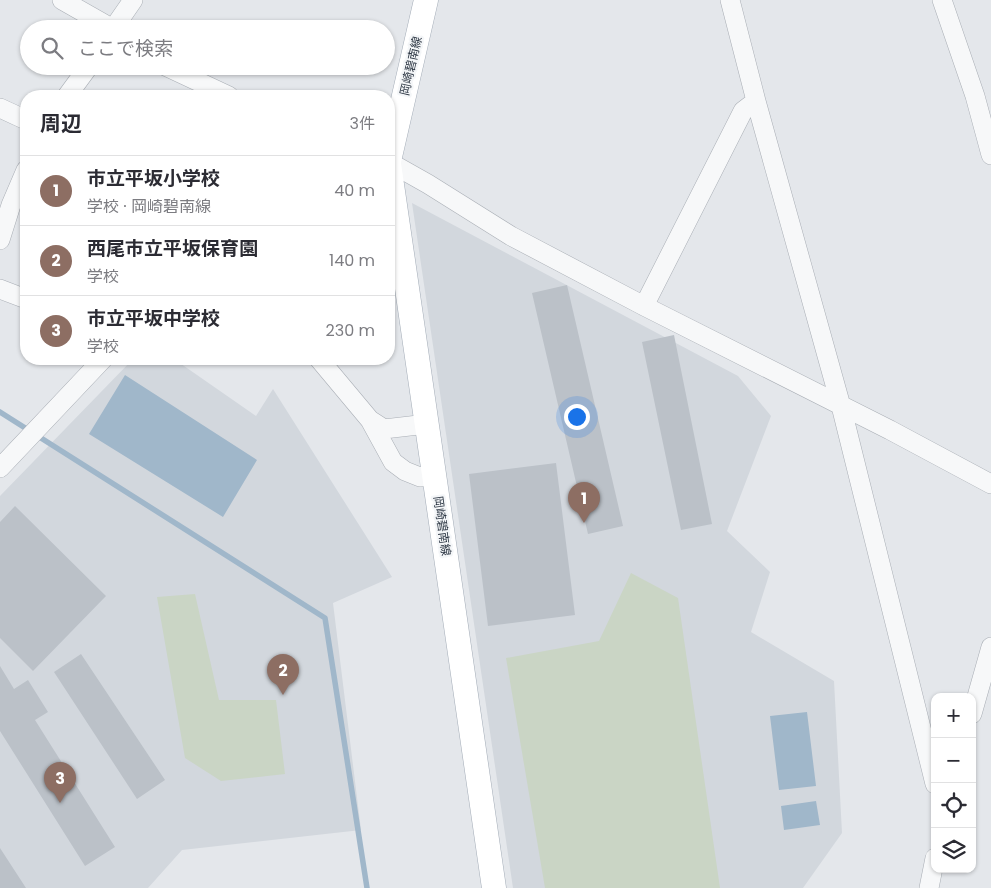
<!DOCTYPE html>
<html lang="ja">
<head>
<meta charset="utf-8">
<style>
  body { margin:0; font-family:Poppins,"Noto Sans JP",sans-serif; background:#f2f2f3; color:#2b2b33 }
  .controls { position:absolute; right:15px; bottom:15px; display:grid; overflow:hidden; border-radius:10px; box-shadow:0 1px 4px #0004 }
  .controls button { width:45px; height:45px; display:grid; place-items:center; padding:0; border:0; border-bottom:1px solid #e1e1e2; background:#fff; color:#2b2b33; font:25px sans-serif }
  .you { position:absolute; left:576px; top:416px; width:18px; height:18px; margin:-12px; border:4px solid #fff; border-radius:50%; background:#1a73e8; box-shadow:0 0 0 8px #1a73e833 }
  .badge { display:grid; place-items:center; width:32px; height:32px; border-radius:50%; background:#cb4e6a; color:#fff; font-size:16px; font-weight:700 }
  .pin { position:absolute; translate:-50% -41px; filter:drop-shadow(0 1px 2px #0008) }
  .pin::after { content:''; position:absolute; top:26px; width:18px; height:15px; background:inherit; clip-path:polygon(0 0,100% 0,50% 100%) }
  .list { margin:0; padding:0; list-style:none }
  h2 { display:flex; justify-content:space-between; align-items:center; height:65px; margin:0; padding:0 20px; font-size:21px }
  h2 small { font-size:16px; font-weight:400; color:#7c7c81 }
  .list li { display:grid; grid-template-columns:32px 1fr auto; gap:15px; align-items:center; box-sizing:border-box; height:70px; padding:0 20px; border-top:1px solid #e1e1e2 }
  .list b { display:block; font-size:19px; white-space:nowrap }
  .list p { margin:0; font-size:16px; white-space:nowrap; color:#7c7c81 }
  .list em { font-size:16px; font-style:normal; color:#7c7c81 }
  .icon { flex:none; width:28px; height:28px; fill:none; stroke:currentColor; stroke-width:2; stroke-linecap:round; stroke-linejoin:round }
  .map { position:relative; flex:none; width:991px; height:888px; overflow:hidden }
  .search { position:absolute; background:#fff; box-shadow:0 1px 4px #0004; left:20px; top:20px; width:375px; height:55px; display:flex; align-items:center; gap:12px; box-sizing:border-box; padding:0 18px; border-radius:28px; color:#7c7c81; font-size:19px }
  .panel { position:absolute; background:#fff; box-shadow:0 1px 4px #0004; left:20px; top:90px; width:375px; height:275px; border-radius:20px }
  .map>svg:first-child { display:block }
</style>
</head>
<body>
<div class="map">
<svg width="991" height="888" viewBox="0 0 991 888">
  <rect width="100%" height="100%" fill="#e4e7eb"/>
  <path fill="#d2d7dd" d="M 412,203 L 738,376 L 771,416 L 727,531 L 770,572 L 751,632 L 834,681 L 842,833 L 803,888 L 513,888 Z
    M 133,359 L 174,359 L 256,416 L 273,389 L 392,577 L 333,603 L 361,830 L 182,850 L 148,888 L 0,888 L 0,496 Z"/>
  <path fill="#cad5c5" d="M 631,573 L 678,598 L 720,888 L 545,888 L 506,658 L 599,641 Z
    M 195,594 L 219,700 L 276,700 L 285,774 L 221,781 L 185,758 L 157,597 Z"/>
  <path fill="#a0b7ca" d="M 125,375 L 257,460 L 223,517 L 89,434 Z
    M 807,712 L 816,786 L 779,790 L 770,716 Z
    M 816,801 L 820,825 L 784,830 L 781,806 Z"/>
  <g fill="none" stroke-linecap="round" stroke-linejoin="round">
    <path stroke="#a0b7ca" stroke-width="5.5" d="M 0,412 L 325,618 L 367,888"/>
  </g>
  <path fill="#bbc1c8" d="M 567,285 L 623,526 L 588,534 L 532,293 Z
    M 674,335 L 712,524 L 681,530 L 642,342 Z
    M 556,463 L 575,615 L 488,626 L 469,474 Z
    M 15,506 L 106,596 L 33,671 L 0,638 L 0,522 Z
    M 81,654 L 165,780 L 137,799 L 54,672 Z
    M 0,666 L 14,689 L 28,680 L 48,712 L 35,720 L 115,847 L 85,866 L 0,731 Z
    M 0,848 L 26,888 L 0,888 Z"/>
  <g fill="none" stroke-linecap="round" stroke-linejoin="round">
    <defs>
      <path id="minor" d="M 62,0 L 113,29
        M 730,0 L 756,101 L 841,406 L 935,784
        M 942,0 L 975,96 L 991,155
        M 113,29 L 133,0
        M 165,66 L 229,96
        M 67,96 L 89,66
        M 0,108 L 26,120
        M 389,162 L 428,184 L 511,236 L 644,306 L 890,430 L 991,484
        M 0,240 L 11,205 L 26,170
        M 0,289 L 26,299
        M 644,306 L 743,111 L 756,101
        M 319,359 L 370,420 L 393,462 L 405,471 L 420,477 L 435,476
        M 370,420 L 384,429 L 427,424
        M 0,468 L 103,359
        M 972,714 L 991,647
        M 929,888 L 935,858"/>
      <path id="major" d="M 389,161 L 426,0
        M 389,164 L 494,888"/>
    </defs>
    <use href="#minor" stroke="#a9aeb5" stroke-width="20"/>
    <use href="#major" stroke="#a3acb7" stroke-width="25"/>
    <use href="#minor" stroke="#f7f8f9" stroke-width="19"/>
    <use href="#major" stroke="#fff" stroke-width="24"/>
  </g>
  <g text-anchor="middle" stroke-width="4.5" stroke-linejoin="round" paint-order="stroke">
    <g font-size="12" fill="#2c3643" stroke="#f4f6f8">
      <text transform="translate(411 66) rotate(-77)" y="4">岡崎碧南線</text>
      <text transform="translate(442 526) rotate(82)" y="4">岡崎碧南線</text>
    </g>
  </g>
</svg>
<div class="controls">
<button>+</button>
<button>−</button>
<button><svg class="icon" aria-label="locate" viewBox="0 0 24 24"><circle cx="12" cy="12" r="6"/><path d="M12 2v4M12 18v4M2 12h4M18 12h4"/></svg></button>
<button><svg class="icon" aria-label="layers" viewBox="0 0 24 24"><path d="M12 4l9 5-9 5-9-5zM3 14l9 5 9-5"/></svg></button>
</div>
<div class="you"></div>
<div class="pin badge" style="left:584px;top:523px;background:#8d6e63">1</div>
<div class="pin badge" style="left:283px;top:695px;background:#8d6e63">2</div>
<div class="pin badge" style="left:60px;top:803px;background:#8d6e63">3</div>
<div class="search"><svg class="icon" aria-label="search" viewBox="0 0 24 24"><circle cx="10" cy="10" r="6"/><path d="M15 15l6 6"/></svg>ここで検索</div>
<section class="panel">
<h2>周辺<small>3件</small></h2>
<ul class="list">
<li><span class="badge" style="background:#8d6e63">1</span><div><b>市立平坂小学校</b><p>学校 · 岡崎碧南線</p></div><em>40 m</em></li>
<li><span class="badge" style="background:#8d6e63">2</span><div><b>西尾市立平坂保育園</b><p>学校</p></div><em>140 m</em></li>
<li><span class="badge" style="background:#8d6e63">3</span><div><b>市立平坂中学校</b><p>学校</p></div><em>230 m</em></li>
</ul>
</section>
</div>
</body>
</html>
